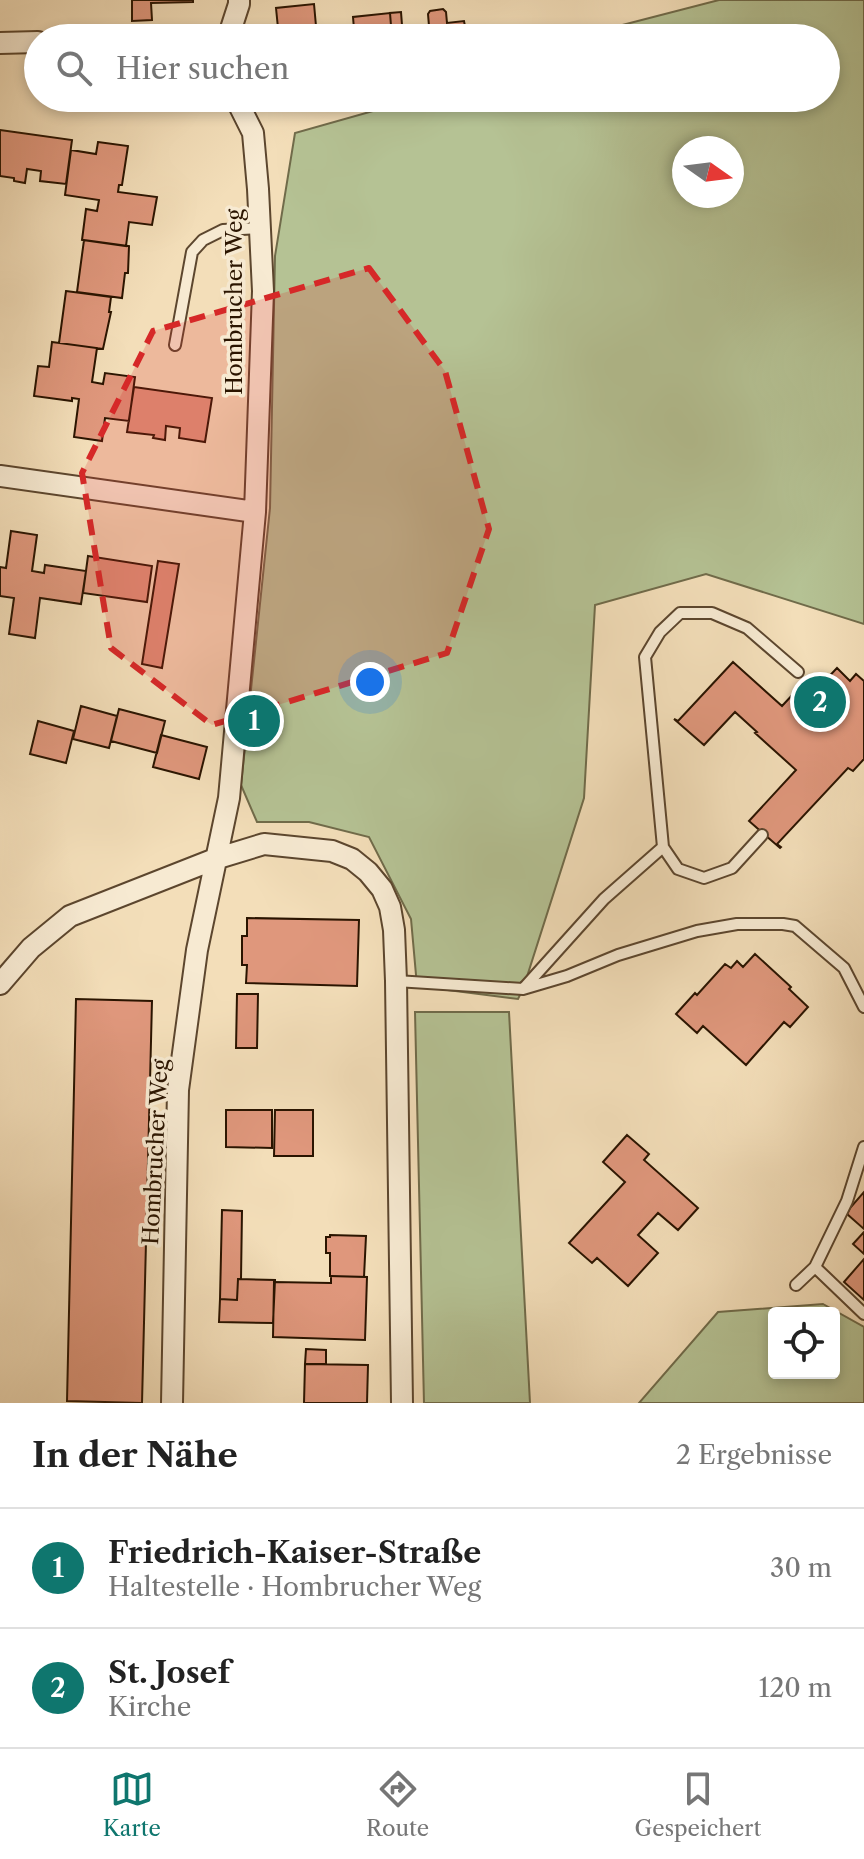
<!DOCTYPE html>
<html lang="de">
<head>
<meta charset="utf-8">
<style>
  body { margin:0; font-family:"Libre Caslon Text",serif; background:#f6f6f6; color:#222 }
  .controls { position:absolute; right:24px; bottom:24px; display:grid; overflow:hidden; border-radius:8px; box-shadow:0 4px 12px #0003 }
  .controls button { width:72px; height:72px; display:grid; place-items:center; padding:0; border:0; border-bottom:2px solid #e0e0e0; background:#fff; color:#222; font:40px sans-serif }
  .compass { position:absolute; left:672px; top:136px; width:72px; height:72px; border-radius:50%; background:#fff; box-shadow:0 4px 12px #0003; rotate:104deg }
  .you { position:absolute; left:370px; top:682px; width:28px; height:28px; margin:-20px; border:6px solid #fff; border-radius:50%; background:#1a73e8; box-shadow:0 0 0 12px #1a73e833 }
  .badge { display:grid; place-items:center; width:52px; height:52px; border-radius:50%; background:#0f766e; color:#fff; font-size:26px; font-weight:700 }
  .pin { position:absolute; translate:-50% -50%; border:4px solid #fff; box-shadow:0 2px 8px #0006 }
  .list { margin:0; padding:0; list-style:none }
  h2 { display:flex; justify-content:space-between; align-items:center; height:104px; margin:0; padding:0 32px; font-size:34px }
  h2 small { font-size:26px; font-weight:400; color:#767676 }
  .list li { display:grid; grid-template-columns:52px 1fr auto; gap:24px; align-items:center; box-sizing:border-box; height:120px; padding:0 32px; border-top:2px solid #e0e0e0 }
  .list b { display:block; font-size:30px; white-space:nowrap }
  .list p { margin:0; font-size:26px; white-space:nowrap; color:#767676 }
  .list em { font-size:26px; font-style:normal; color:#767676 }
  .icon { flex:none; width:44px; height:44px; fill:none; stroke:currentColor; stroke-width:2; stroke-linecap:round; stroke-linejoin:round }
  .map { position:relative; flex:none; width:864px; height:1403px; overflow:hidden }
  .search { position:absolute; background:#fff; box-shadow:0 4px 12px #0003; left:24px; right:24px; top:24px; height:88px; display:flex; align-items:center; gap:20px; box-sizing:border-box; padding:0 28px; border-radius:44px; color:#767676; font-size:30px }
  .sheet { height:344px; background:#fff }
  nav { display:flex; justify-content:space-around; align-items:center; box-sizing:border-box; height:112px; border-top:2px solid #e0e0e0; background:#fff; font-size:22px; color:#767676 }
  nav a { display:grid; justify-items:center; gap:4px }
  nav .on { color:#0f766e }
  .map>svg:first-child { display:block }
</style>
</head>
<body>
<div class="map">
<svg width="864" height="1403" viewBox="0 0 864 1403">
  <rect width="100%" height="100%" fill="#f3deb9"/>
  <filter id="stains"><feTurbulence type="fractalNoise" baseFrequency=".0025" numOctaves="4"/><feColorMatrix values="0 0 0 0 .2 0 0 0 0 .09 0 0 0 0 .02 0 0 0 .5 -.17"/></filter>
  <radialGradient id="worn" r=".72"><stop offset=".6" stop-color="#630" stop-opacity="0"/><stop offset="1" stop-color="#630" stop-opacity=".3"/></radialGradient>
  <path fill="#b5c294" stroke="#706b4a" stroke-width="2" fill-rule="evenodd" d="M 719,0 L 864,0 L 864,624 L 706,574 L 595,605 L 584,798 L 523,989 L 518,999 L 417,986 L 411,919 L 369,837 L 309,822 L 257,822 L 241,785 L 270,508 L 275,256 L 295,133 L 419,98 L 826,98 L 826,38 L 572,38 ZM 684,148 L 732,148 L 732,196 L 684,196 Z
    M 509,1012 L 530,1403 L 424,1403 L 415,1012 Z
    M 823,1304 L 864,1327 L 864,1403 L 639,1403 L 718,1312 ZM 834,1313 L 834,1373 L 774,1373 L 774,1313 Z"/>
  <path fill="#df977c" stroke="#2a1400" stroke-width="2" d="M 132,0 L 193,0 L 193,2 L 151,3 L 152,20 L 132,21 Z
    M 314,4 L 317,37 L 279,38 L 276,8 Z
    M 443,9 L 446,12 L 447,23 L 464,21 L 466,31 L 470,35 L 468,38 L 430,38 L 428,14 L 430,11 Z
    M 401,12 L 403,38 L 392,38 L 390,13 Z
    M 390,13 L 392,38 L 352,38 L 351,29 L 354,29 L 353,17 Z
    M 0,130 L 72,140 L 66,184 L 40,181 L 41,171 L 27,169 L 25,183 L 14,181 L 14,178 L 0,176 Z
    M 98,142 L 128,146 L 122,185 L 119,185 L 118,192 L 157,197 L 152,225 L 129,222 L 126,246 L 82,240 L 86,209 L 97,211 L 99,200 L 65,195 L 71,150 L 96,154 Z
    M 84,240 L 129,246 L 128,273 L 125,273 L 122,298 L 77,292 Z
    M 66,291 L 111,297 L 109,312 L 111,312 L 103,349 L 59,343 Z
    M 52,342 L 97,348 L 92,382 L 103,384 L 105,373 L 135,377 L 129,421 L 105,418 L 102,441 L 74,437 L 79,399 L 72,398 L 72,401 L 34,396 L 38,366 L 49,367 Z
    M 134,387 L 212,398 L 205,442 L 179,438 L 180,428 L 166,426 L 165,440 L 153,438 L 154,435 L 127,432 Z
    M 11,531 L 37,535 L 32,571 L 44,573 L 45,565 L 86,571 L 81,604 L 40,598 L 35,638 L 9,634 L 14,598 L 0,596 L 0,567 L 6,568 Z
    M 88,556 L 152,566 L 147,602 L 83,593 Z
    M 158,561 L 179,564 L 162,668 L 142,664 Z
    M 733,662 L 782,706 L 809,677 L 820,686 L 837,668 L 850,681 L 856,674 L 864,681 L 864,759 L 853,771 L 848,768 L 777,844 L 781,847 L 780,848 L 749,821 L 796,770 L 755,733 L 757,732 L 735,712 L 704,745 L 674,719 L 678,721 Z
    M 81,706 L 117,716 L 109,748 L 73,739 Z
    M 119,709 L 165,721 L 157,753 L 111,741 Z
    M 38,721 L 74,731 L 66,763 L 30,754 Z
    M 161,735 L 207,747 L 199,779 L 153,767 Z
    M 247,918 L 359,920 L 357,986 L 246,983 L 247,965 L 242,965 L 242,936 L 247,936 Z
    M 755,954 L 791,987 L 789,989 L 808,1007 L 790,1027 L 784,1022 L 746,1065 L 703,1026 L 697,1033 L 676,1014 L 695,993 L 697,995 L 725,964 L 731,968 L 737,961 L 743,967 Z
    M 237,994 L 258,994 L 257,1048 L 236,1048 Z
    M 76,999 L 152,1001 L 142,1403 L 67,1401 Z
    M 226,1110 L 272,1110 L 272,1148 L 226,1147 Z
    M 275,1110 L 313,1110 L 313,1156 L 274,1156 Z
    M 627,1135 L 649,1154 L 644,1160 L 698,1208 L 678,1230 L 658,1213 L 638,1235 L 658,1253 L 628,1286 L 597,1258 L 592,1263 L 569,1243 L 625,1182 L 603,1162 Z
    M 864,1192 L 864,1229 L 847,1214 L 850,1208 Z
    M 222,1210 L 242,1211 L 241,1279 L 238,1279 L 237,1300 L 220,1299 Z
    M 864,1232 L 864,1254 L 853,1244 Z
    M 330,1235 L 366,1236 L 364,1277 L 330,1276 L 330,1253 L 326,1253 L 326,1237 L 330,1237 Z
    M 864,1259 L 864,1300 L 844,1282 Z
    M 331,1276 L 367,1277 L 365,1340 L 273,1337 L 274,1282 L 331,1283 Z
    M 238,1279 L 275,1280 L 273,1323 L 219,1322 L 220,1299 L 237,1300 Z
    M 306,1349 L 326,1350 L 326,1364 L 305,1364 Z
    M 305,1364 L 368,1365 L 367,1403 L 304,1403 Z"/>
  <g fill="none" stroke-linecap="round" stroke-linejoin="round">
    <defs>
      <path id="lane" d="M 175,345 L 192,252 L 203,240 L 223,230 L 259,228
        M 663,847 L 678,869 L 704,878 L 732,868 L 762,835
        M 396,981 L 523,989 L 567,976 L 618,955 L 697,931 L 737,924 L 783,924 L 795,926 L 844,968 L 864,1007
        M 523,989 L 604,899 L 663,847 L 645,657 L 660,632 L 680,613 L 712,613 L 747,628 L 798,672
        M 815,1267 L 864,1314
        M 796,1285 L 815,1267 L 847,1201 L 864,1147"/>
      <path id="street" d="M 228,38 L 239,4 L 239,0
        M 0,43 L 38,42
        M 0,476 L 255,512
        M 0,984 L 31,948 L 70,916 L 215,859 L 264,844 L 332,851 L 352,859 L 368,872 L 382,889 L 390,907 L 394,930 L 396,981 L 402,1403
        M 172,1403 L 178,1090 L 197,950 L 229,798 L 255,512 L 263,291 L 258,189 L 253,133 L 239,105 L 232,98"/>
    </defs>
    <use href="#lane" stroke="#5c462e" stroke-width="14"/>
    <use href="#street" stroke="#5c462e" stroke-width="24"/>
    <use href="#lane" stroke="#f7ead2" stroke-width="10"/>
    <use href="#street" stroke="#f7ead2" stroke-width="20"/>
  </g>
  <path fill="#d62828" fill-opacity="0.2" stroke="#d62828" stroke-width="6" stroke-dasharray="16 10" stroke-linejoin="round" d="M 369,268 L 445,371 L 489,529 L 447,653 L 212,725 L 111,648 L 82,473 L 153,331 Z"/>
  <g text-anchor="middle" stroke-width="7" stroke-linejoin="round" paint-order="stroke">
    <g font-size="22" fill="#2a1400" stroke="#f7ead2">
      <text transform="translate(234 302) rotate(-90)" y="8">Hombrucher Weg</text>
      <text transform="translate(155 1152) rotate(-87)" y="8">Hombrucher Weg</text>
    </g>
  </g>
  <rect width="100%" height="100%" filter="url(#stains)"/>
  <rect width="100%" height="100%" fill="url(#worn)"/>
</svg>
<div class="controls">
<button><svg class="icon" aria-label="locate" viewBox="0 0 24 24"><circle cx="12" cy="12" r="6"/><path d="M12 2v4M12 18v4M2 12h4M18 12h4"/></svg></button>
</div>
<svg class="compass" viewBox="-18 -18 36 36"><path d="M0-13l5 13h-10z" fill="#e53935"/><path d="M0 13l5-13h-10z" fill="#767676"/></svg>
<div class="you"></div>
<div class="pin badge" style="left:254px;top:721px">1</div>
<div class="pin badge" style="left:820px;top:702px">2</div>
<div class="search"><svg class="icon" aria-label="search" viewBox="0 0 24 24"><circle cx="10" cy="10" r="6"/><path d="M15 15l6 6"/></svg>Hier suchen</div>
</div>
<section class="sheet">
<h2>In der Nähe<small>2 Ergebnisse</small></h2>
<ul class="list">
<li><span class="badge">1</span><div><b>Friedrich-Kaiser-Straße</b><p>Haltestelle · Hombrucher Weg</p></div><em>30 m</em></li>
<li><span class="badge">2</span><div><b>St. Josef</b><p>Kirche</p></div><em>120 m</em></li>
</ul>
</section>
<nav>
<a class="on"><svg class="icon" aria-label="map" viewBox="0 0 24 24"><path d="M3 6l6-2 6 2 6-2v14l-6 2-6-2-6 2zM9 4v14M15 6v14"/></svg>Karte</a>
<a><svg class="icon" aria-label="directions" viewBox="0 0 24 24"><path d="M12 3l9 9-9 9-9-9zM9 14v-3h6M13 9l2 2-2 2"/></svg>Route</a>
<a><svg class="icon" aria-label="saved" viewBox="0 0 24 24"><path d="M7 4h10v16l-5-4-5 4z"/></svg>Gespeichert</a>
</nav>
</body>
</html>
